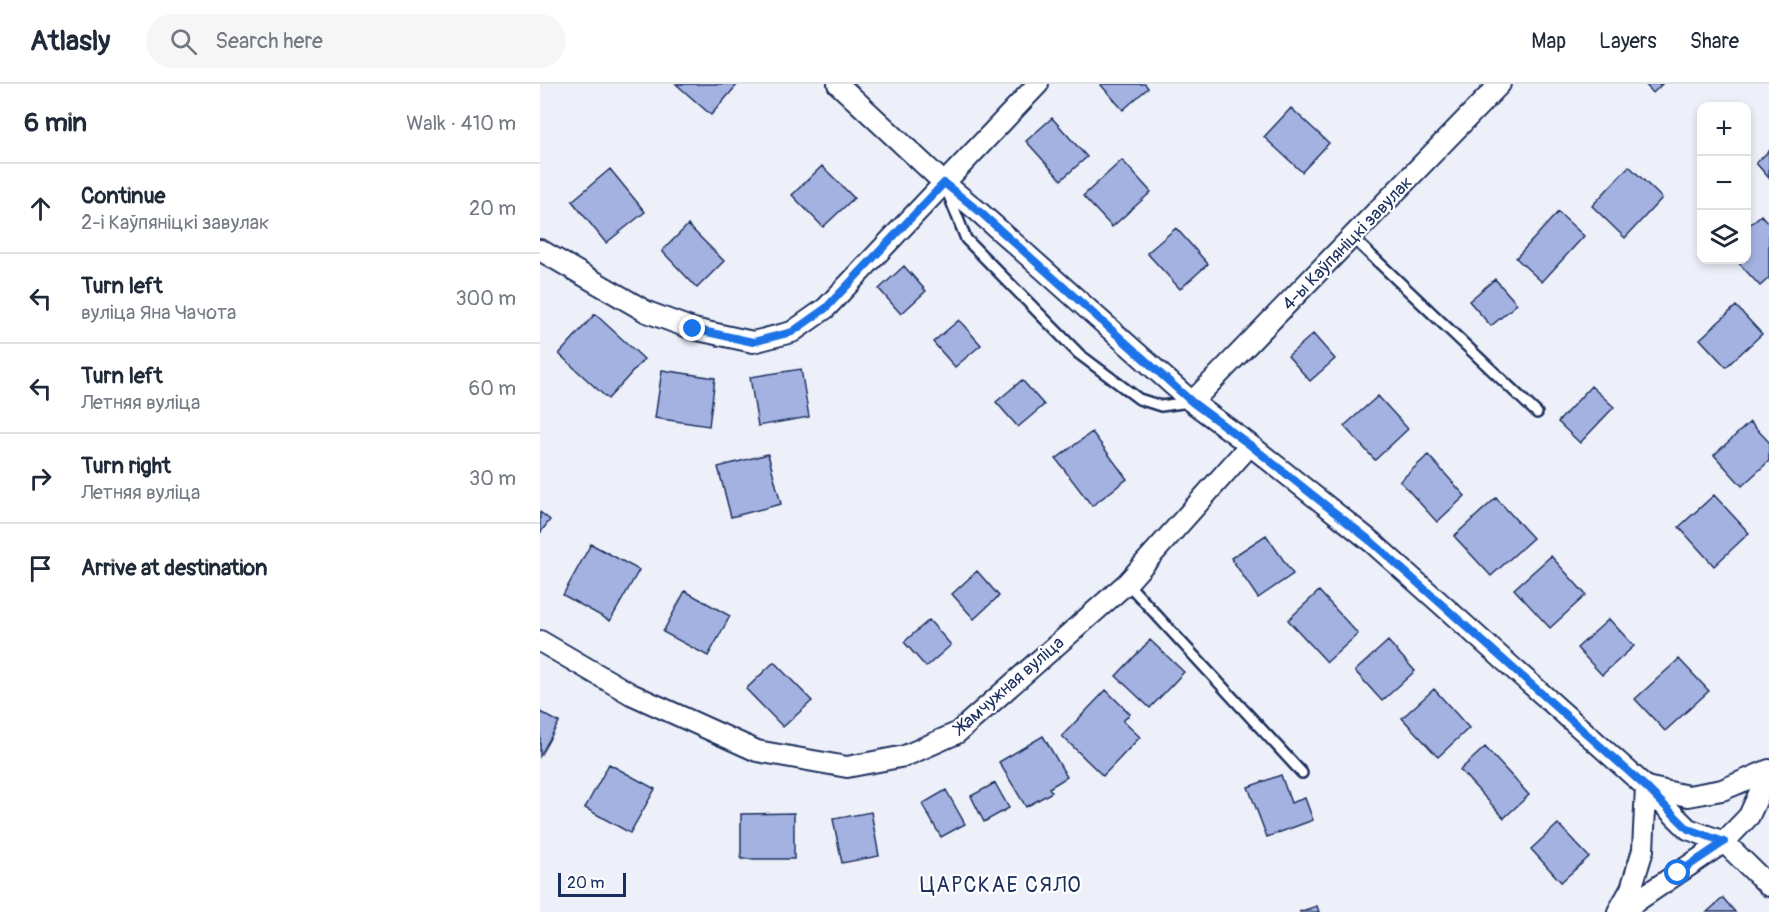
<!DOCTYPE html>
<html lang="en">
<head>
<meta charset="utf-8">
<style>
  body { margin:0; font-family:Pangolin,sans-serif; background:#f6f6f7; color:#1f2937 }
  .controls { position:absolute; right:18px; top:18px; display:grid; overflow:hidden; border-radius:12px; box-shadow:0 3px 9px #0003 }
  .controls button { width:54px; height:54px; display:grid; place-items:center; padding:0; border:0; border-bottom:2px solid #e0e1e3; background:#fff; color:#1f2937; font:30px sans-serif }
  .scale { position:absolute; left:18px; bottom:15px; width:68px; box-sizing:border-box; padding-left:6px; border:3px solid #1b2f5e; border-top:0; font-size:16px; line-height:21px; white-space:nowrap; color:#1b2f5e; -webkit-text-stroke:4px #fff; paint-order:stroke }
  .stop { position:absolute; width:18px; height:18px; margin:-14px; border:4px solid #1a73e8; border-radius:50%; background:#fff }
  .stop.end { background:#1a73e8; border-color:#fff; box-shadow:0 2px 6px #0008 }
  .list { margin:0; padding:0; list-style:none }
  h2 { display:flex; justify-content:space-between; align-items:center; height:78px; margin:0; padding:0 24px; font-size:26px }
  h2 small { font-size:20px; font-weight:400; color:#747a83 }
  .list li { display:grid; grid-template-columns:39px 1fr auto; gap:18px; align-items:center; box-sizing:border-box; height:90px; padding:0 24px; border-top:2px solid #e0e1e3 }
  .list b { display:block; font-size:22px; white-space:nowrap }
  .list p { margin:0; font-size:20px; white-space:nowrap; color:#747a83 }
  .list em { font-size:20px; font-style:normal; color:#747a83 }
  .icon { flex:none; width:33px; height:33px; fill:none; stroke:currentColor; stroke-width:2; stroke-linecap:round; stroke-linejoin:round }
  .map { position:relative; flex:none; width:1229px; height:828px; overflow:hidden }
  header { display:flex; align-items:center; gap:36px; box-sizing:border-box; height:84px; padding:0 30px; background:#fff; border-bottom:2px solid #e0e1e3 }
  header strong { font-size:28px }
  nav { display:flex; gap:33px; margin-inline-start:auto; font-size:21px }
  .search { width:420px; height:54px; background:#f6f6f7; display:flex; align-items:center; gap:15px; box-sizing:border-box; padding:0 21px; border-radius:33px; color:#747a83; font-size:22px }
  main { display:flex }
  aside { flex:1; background:#fff }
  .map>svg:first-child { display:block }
</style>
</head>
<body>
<header>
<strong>Atlasly</strong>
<div class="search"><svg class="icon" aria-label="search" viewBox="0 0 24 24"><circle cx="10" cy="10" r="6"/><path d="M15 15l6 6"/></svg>Search here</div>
<nav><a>Map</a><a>Layers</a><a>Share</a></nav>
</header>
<main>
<aside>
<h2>6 min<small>Walk · 410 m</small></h2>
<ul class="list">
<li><svg class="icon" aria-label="ahead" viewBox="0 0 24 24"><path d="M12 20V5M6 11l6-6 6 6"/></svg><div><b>Continue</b><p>2-і Каўпяніцкі завулак</p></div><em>20 m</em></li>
<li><svg class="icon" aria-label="left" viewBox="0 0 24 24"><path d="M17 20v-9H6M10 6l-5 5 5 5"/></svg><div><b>Turn left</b><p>вуліца Яна Чачота</p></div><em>300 m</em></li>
<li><svg class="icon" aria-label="left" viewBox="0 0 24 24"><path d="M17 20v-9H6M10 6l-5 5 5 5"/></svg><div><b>Turn left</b><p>Летняя вуліца</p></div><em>60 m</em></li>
<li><svg class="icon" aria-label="right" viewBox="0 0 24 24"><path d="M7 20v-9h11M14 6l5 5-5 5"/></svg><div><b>Turn right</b><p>Летняя вуліца</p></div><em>30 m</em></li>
<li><svg class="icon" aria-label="arrive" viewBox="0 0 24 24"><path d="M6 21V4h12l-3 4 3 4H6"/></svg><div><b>Arrive at destination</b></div></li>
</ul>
</aside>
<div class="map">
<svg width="1229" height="828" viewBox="0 0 1229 828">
  <rect width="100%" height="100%" fill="#edf0f9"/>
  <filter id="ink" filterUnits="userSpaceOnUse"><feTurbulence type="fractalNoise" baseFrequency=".0167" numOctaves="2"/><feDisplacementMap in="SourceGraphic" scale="12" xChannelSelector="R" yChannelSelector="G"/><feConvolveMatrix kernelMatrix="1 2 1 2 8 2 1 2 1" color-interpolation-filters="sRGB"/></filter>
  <g filter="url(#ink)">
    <path fill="#a4b2e2" stroke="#1b2f5e" stroke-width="1.5" d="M 136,0 L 196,0 L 197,1 L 171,31 Z
      M 562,0 L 605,0 L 608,4 L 583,26 L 561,1 Z
      M 1105,0 L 1122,0 L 1113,9 Z
      M 751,24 L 789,59 L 762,88 L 724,53 Z
      M 512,34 L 547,73 L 521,96 L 486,57 Z
      M 1229,67 L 1229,94 L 1216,79 Z
      M 582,76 L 611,108 L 572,143 L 543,112 Z
      M 282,82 L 314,114 L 283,143 L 252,111 Z
      M 1089,82 L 1122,114 L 1085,154 L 1052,122 Z
      M 70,85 L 105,128 L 66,159 L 32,117 Z
      M 1018,128 L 1044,152 L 1002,198 L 976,174 Z
      M 1221,131 L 1229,140 L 1229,194 L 1220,202 L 1196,176 L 1206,176 L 1206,144 Z
      M 148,141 L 184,177 L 157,204 L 122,167 Z
      M 636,144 L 668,180 L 640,205 L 607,169 Z
      M 364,182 L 386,207 L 361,230 L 339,205 Z
      M 955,195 L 977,220 L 951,242 L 929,217 Z
      M 1196,222 L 1222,250 L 1186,283 L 1160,255 Z
      M 55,230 L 104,275 L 68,315 L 19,270 Z
      M 419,236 L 441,261 L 415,283 L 393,258 Z
      M 773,250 L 795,275 L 770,297 L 748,272 Z
      M 261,285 L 269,333 L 218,342 L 210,293 Z
      M 122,286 L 175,294 L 169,342 L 115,334 Z
      M 482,296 L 504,321 L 478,343 L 456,318 Z
      M 1051,302 L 1074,323 L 1040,359 L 1018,338 Z
      M 838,312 L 868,345 L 835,376 L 804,342 Z
      M 1210,338 L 1229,358 L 1229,377 L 1202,402 L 1174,371 Z
      M 552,348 L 587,395 L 552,422 L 516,375 Z
      M 228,370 L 241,420 L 191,433 L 178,383 Z
      M 888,371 L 925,412 L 897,438 L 860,397 Z
      M 1174,411 L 1209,449 L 1174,482 L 1139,443 Z
      M 956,414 L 993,454 L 951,492 L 914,452 Z
      M 0,428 L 10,436 L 0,449 Z
      M 726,451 L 753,490 L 718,514 L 691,474 Z
      M 51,460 L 99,486 L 70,537 L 23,511 Z
      M 1011,472 L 1046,511 L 1010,544 L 974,505 Z
      M 437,487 L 459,512 L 434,535 L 412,510 Z
      M 145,507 L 190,532 L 168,572 L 123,548 Z
      M 779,507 L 818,550 L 787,578 L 748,536 Z
      M 1069,535 L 1094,562 L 1062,591 L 1037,564 Z
      M 389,536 L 411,561 L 386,583 L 364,558 Z
      M 610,556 L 644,588 L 610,624 L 576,592 Z
      M 848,557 L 875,587 L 842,617 L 815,587 Z
      M 1139,575 L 1169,607 L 1125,647 L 1095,615 Z
      M 234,578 L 272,617 L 243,643 L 206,605 Z
      M 894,605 L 929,644 L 898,673 L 862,634 Z
      M 566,606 L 590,630 L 583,637 L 600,653 L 563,692 L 522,652 Z
      M 0,628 L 19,638 L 0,672 Z
      M 503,652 L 527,693 L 509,704 L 512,708 L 486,723 L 459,678 Z
      M 945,663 L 989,711 L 964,734 L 920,686 Z
      M 69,680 L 115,705 L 90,749 L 45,724 Z
      M 741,691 L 751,719 L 765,714 L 773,736 L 727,753 L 708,703 Z
      M 455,699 L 469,724 L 444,738 L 431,712 Z
      M 406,706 L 425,740 L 401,753 L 382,720 Z
      M 331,728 L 339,772 L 302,779 L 293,735 Z
      M 254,729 L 254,775 L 201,775 L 201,730 Z
      M 1018,740 L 1049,773 L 1021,798 L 991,765 Z
      M 1183,814 L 1195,828 L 1167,828 Z
      M 777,822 L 779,828 L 759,828 Z"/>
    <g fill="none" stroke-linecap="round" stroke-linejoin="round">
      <defs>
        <path id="lane" d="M 408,109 L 426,155 L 539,270 L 599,315 L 621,322 L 649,318
          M 813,154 L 997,329
          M 587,499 L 762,689"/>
        <path id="street" d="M 298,0 L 404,99 L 439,128 L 652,318 L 710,361 L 833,459 L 1106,703 L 1148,745 L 1184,758 L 1229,802
          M 0,166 L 107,228 L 153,245 L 213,258 L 252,248 L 286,224 L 498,0
          M 652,318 L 960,0
          M 0,557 L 91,610 L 217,667 L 307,683 L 365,672 L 417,649 L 587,499 L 710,361
          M 1082,827 L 1184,758 L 1209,732 L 1229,688
          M 1078,828 L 1091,805 L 1103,766 L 1106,703 L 1148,712 L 1182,706 L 1229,686"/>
      </defs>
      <use href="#lane" stroke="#1b2f5e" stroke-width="14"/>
      <use href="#street" stroke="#1b2f5e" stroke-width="24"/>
      <use href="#lane" stroke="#fff" stroke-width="9"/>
      <use href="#street" stroke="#fff" stroke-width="20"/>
    </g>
  </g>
  <g fill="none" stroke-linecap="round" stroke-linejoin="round" filter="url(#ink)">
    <path stroke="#1a73e8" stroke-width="8" d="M 153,245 L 213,258 L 252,248 L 286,224 L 404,99 L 440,128 L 652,318 L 710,361 L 833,459 L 1106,703 L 1148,745 L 1184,758 L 1138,789"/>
  </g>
  <g text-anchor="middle" stroke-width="4.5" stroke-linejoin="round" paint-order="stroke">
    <g font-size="18" fill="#1b2f5e" stroke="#fff">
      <text transform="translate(807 159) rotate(-46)" y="6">4-ы Каўпяніцкі завулак</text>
      <text transform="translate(469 601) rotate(-41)" y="6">Жамчужная вуліца</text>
    </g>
    <g font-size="21" letter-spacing="1.5" fill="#1b2f5e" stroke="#fff">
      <text x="461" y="808">ЦАРСКАЕ СЯЛО</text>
    </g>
  </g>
</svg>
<div class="controls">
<button>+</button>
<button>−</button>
<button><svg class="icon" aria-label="layers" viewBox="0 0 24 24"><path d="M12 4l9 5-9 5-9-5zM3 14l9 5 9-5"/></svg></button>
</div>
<div class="scale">20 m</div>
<div class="stop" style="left:1138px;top:789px"></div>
<div class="stop end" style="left:153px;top:245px"></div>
</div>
</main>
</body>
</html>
